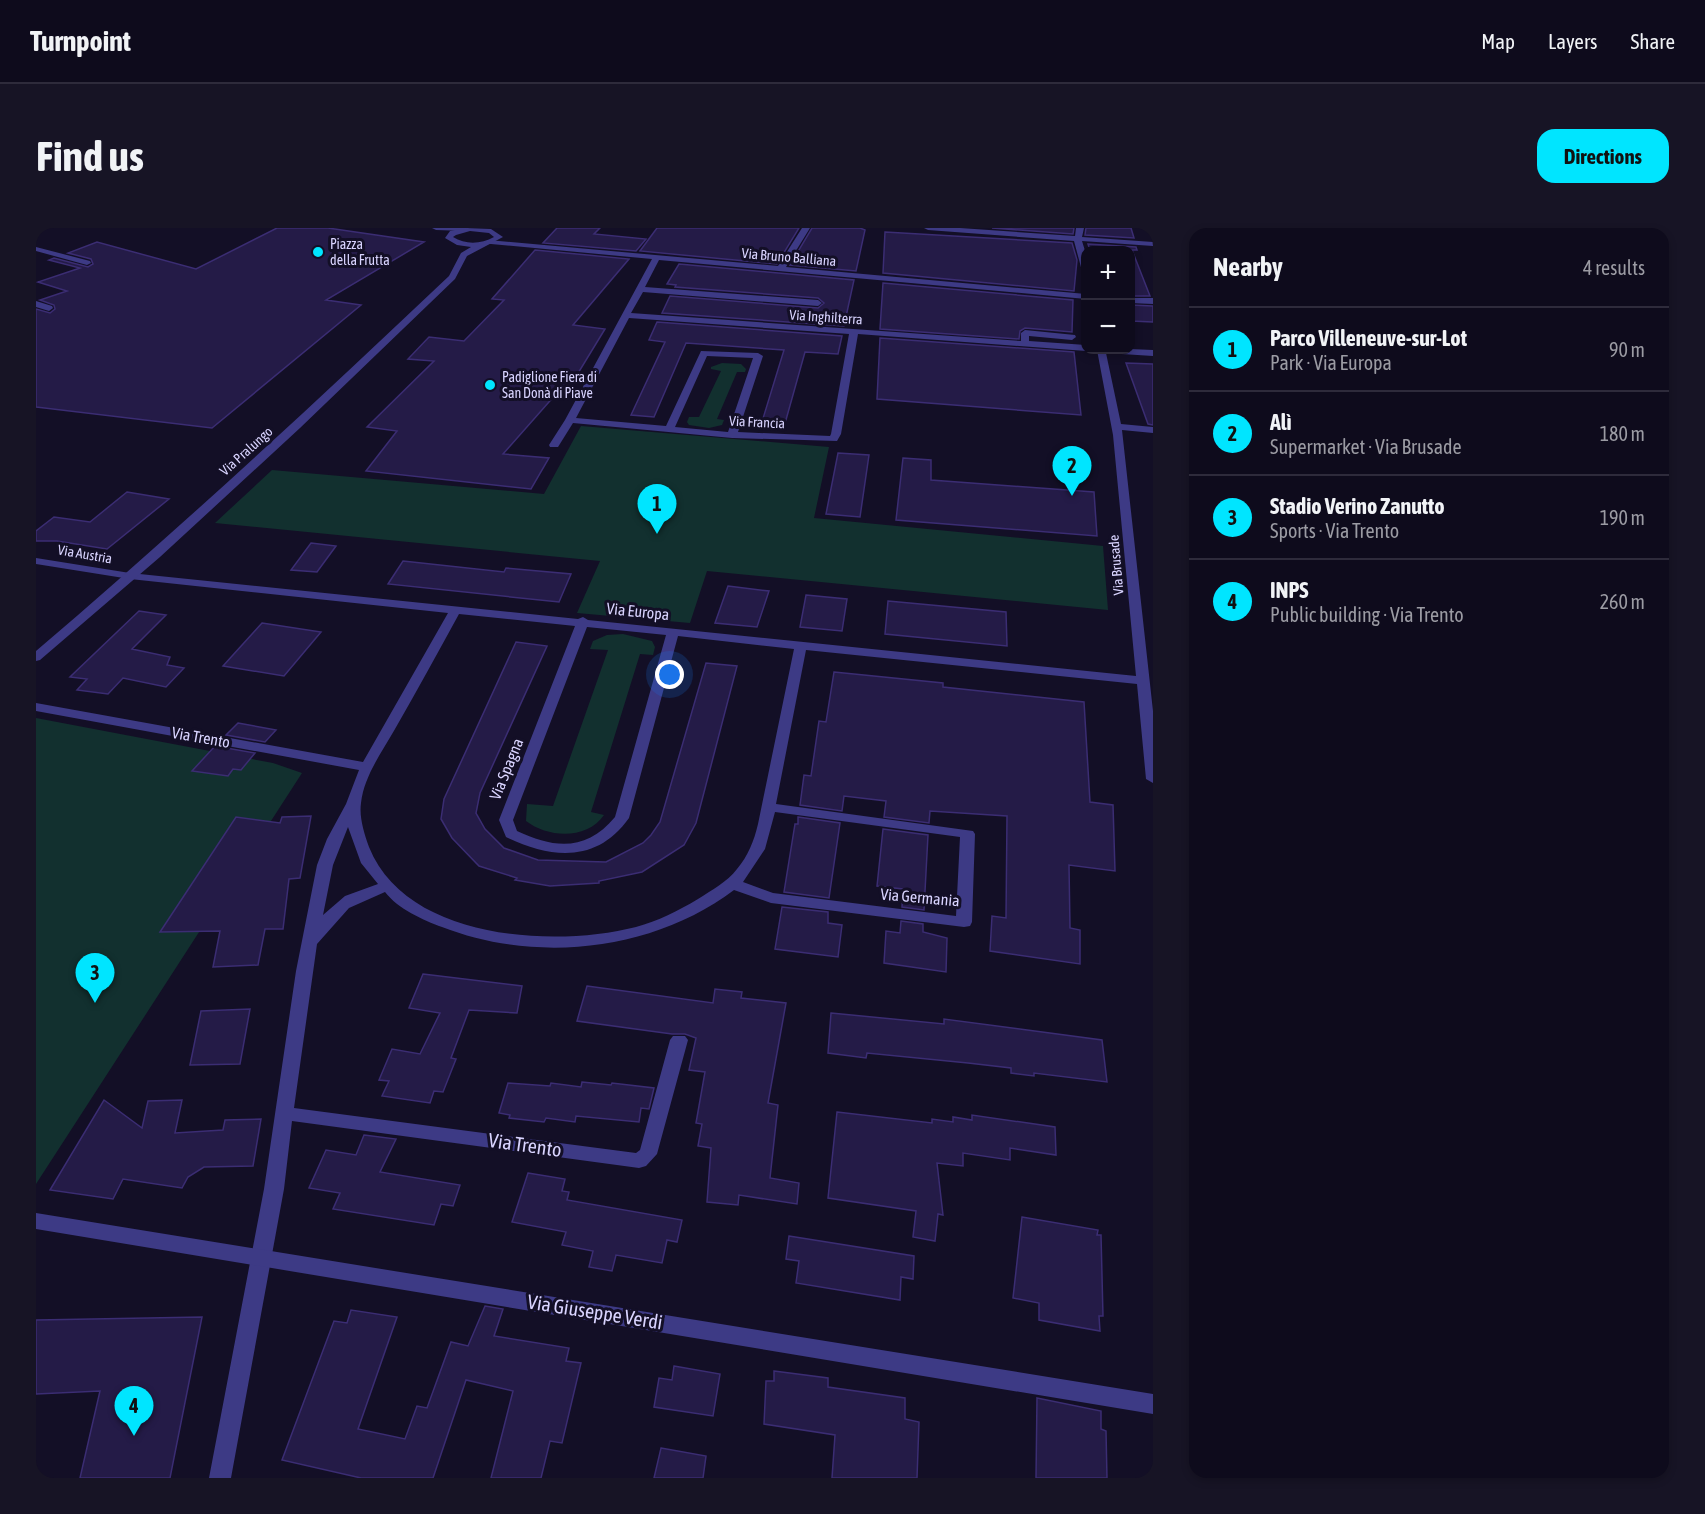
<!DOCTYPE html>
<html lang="en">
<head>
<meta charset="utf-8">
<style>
  body { margin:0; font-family:"Asap Condensed",sans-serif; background:#171425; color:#f1f3f6 }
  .controls { position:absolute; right:18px; top:18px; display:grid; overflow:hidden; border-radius:12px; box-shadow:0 3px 9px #0003 }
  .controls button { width:54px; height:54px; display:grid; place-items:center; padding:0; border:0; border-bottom:2px solid #2e2b3b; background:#0e0b1c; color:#f1f3f6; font:30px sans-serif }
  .you { position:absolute; left:634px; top:447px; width:21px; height:21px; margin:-15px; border:4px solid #fff; border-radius:50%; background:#1a73e8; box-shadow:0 0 0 9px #1a73e833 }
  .badge { display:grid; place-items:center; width:39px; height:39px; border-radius:50%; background:#00e5ff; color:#111; font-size:20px; font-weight:700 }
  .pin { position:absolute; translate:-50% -50px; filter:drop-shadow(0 2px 3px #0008) }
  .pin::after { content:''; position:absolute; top:32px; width:21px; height:18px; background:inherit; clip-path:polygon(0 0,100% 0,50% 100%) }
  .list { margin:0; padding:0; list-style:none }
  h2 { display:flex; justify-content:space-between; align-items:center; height:78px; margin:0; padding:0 24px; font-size:26px }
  h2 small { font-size:20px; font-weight:400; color:#9b9ba3 }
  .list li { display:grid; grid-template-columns:39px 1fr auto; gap:18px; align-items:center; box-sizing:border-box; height:84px; padding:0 24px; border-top:2px solid #2e2b3b }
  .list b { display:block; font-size:22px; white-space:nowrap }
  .list p { margin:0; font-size:20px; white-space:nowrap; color:#9b9ba3 }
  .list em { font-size:20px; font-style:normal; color:#9b9ba3 }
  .map { position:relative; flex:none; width:1117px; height:1250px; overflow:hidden; border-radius:18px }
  header { display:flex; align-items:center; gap:36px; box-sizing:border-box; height:84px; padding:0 30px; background:#0e0b1c; border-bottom:2px solid #2e2b3b }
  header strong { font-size:28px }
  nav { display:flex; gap:33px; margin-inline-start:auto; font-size:21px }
  .intro { display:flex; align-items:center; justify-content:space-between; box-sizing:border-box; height:144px; padding:0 36px }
  h1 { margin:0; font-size:42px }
  .button { padding:15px 27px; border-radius:18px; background:#00e5ff; color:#111; font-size:21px; font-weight:700 }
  main { display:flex; gap:36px; padding:0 36px }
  aside { flex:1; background:#0e0b1c; border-radius:18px; box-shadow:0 3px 9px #0003 }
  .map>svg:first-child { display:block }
</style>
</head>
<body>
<header>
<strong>Turnpoint</strong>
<nav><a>Map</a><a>Layers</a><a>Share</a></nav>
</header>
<div class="intro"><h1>Find us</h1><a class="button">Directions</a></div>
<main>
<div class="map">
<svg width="1117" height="1250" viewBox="0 0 1117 1250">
  <rect width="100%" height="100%" fill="#130f26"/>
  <path fill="#12302f" d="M 686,135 L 705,136 L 710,141 L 709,144 L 701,144 L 681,191 L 688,192 L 686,197 L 673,200 L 653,197 L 651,194 L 653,189 L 663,189 L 685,143 L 675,141 L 675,139 Z
    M 545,198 L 793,219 L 778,290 L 1067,318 L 1072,382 L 671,343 L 654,395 L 541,385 L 564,333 L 179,295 L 236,242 L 508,266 Z
    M 587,406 L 616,413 L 619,419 L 617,427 L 604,426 L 555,584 L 568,587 C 551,612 512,610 490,593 L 491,576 L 517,578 L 572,422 L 554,421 L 557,413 L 571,407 Z
    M 0,490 L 237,535 L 266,545 L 0,956 Z"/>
  <path fill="#241b47" stroke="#3b2d73" stroke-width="1.5" d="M 241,0 L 292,0 L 388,14 L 290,72 L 325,77 L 176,200 L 0,179 L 0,81 L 14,85 L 19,81 L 18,77 L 4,72 L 31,63 L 2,54 L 44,40 L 13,32 L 18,30 L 52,39 L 57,36 L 55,31 L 32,25 L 61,14 L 160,41 Z
    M 521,0 L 564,0 L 558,6 L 610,11 L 600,23 L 507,15 Z
    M 621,0 L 763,0 L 741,36 L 604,23 Z
    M 776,0 L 824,0 L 829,2 L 820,43 L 754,37 Z
    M 956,0 L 1038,0 L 1037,6 Z
    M 1050,0 L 1095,0 L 1098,10 L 1049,7 Z
    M 849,4 L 1036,15 L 1041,32 L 1038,63 L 847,45 Z
    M 1052,16 L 1100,19 L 1101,22 L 1096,22 L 1114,68 L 1095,68 L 1095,22 L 1054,22 Z
    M 499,22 L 593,31 L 537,97 L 569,101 L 536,155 L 534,168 L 520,166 L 467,226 L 513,230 L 495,261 L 330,243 L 361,203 L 331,199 L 398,133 L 372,131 L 393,109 L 428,113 L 468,72 L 456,71 Z
    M 643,36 L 818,52 L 808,98 L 626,85 L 634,68 L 782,80 L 788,75 L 782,70 L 639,59 L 640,57 L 631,56 Z
    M 847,55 L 1037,72 L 1036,104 L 989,100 L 984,103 L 983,111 L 844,101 Z
    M 1095,77 L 1117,78 L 1117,94 L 1095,93 Z
    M 621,94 L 806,108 L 802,126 L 769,124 L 748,199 L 725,197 L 748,122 L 650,115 L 618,189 L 595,187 L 629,114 L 613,112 Z
    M 844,110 L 1038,124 L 1045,187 L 841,171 Z
    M 1090,135 L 1117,136 L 1117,197 L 1112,196 Z
    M 802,225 L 833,227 L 824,289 L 790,286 Z
    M 867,230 L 895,232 L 895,252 L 1058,264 L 1061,308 L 860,292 Z
    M 91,264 L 133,271 L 71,321 L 21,313 L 0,313 L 0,303 L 18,289 L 54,294 Z
    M 275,315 L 300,318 L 281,344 L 255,342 Z
    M 367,333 L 468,344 L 470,340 L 535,346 L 523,374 L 352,356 Z
    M 692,358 L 733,363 L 721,399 L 679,395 Z
    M 770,367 L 811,371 L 806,403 L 764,399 Z
    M 852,373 L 970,384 L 971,418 L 849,406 Z
    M 103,383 L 130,387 L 96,421 L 134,429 L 131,437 L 148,440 L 130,459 L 87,450 L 72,466 L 41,462 L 51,451 L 34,449 Z
    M 226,395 L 285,404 L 248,448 L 187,438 Z
    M 480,414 L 511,418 L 444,565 L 440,585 L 449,601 L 468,620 L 502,632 L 570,634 L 607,615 L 615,607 L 624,594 L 670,435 L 701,438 L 660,595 L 648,617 L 606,644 L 563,653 L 563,655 L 514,658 L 479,652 L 481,650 L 443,638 L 416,610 L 405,591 L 408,571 Z
    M 798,444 L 907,455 L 907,459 L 1048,474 L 1054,574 L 1077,577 L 1079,643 L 1033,637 L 1034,700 L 1044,702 L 1044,736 L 954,723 L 956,688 L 970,690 L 971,588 L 894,583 L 893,595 L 848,589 L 850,573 L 808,568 L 806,583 L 764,577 L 768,547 L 775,548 L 783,493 L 790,494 Z
    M 202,495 L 240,502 L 229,514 L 190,507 Z
    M 179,518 L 219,525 L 205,542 L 197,541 L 192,548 L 156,543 Z
    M 275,588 L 264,650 L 253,651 L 247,701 L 229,701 L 222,737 L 177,739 L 184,703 L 124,704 L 200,589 L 244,595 L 246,589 Z
    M 762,589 L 804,595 L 793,670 L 748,664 L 759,596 L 762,596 Z
    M 847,601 L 892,607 L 888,682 L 866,679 L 867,661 L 841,658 Z
    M 746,679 L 792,684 L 792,695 L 806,697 L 802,729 L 739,721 Z
    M 865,693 L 887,696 L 887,704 L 911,710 L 910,744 L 848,735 L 850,703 L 864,705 Z
    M 387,746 L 486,758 L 481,785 L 433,782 L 415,830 L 420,831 L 407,864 L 398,863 L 394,875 L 346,868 L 353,853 L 343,852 L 356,821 L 384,826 L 404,785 L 373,780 Z
    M 551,758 L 677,775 L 679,761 L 706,764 L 705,770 L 750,775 L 732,875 L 742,877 L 734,950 L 763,955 L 761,976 L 703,967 L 702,977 L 671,974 L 675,920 L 662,918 L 666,896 L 660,895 L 669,844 L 653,842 L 660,810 L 649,806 L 636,806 L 541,793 Z
    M 214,781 L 204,836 L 154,837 L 165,783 Z
    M 795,785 L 908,796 L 908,791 L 1066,812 L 1071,854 L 998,845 L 998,848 L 975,845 L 975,840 L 932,835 L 831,825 L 830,830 L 792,825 Z
    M 546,854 L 575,857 L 576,855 L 618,860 L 613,881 L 605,880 L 603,894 L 540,888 L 539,894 L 510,890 L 508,894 L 473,890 L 474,887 L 463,885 L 472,855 L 514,858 L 515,855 L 545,859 Z
    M 68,872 L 106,900 L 112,873 L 146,872 L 139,905 L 187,902 L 189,892 L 225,891 L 217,938 L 168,939 L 152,949 L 146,960 L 87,951 L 77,971 L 14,962 Z
    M 801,884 L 896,895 L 896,891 L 917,894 L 917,889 L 936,892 L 936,887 L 1019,899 L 1020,927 L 974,920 L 974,932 L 927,925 L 927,938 L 901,935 L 907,987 L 902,986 L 899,1013 L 877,1009 L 880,983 L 792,970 Z
    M 328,907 L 360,911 L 344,944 L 424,957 L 417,978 L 405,976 L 398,997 L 297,981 L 304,965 L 273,960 L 290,922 L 320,927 Z
    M 492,945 L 529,951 L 526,963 L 533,964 L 531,972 L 646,992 L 641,1014 L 631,1012 L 626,1035 L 580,1027 L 576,1043 L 553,1039 L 557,1023 L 526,1017 L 530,1004 L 476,994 Z
    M 986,989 L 1062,1002 L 1061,1007 L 1065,1007 L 1067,1088 L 1063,1088 L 1064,1103 L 1003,1092 L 1003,1075 L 977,1070 Z
    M 753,1008 L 878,1028 L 877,1051 L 865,1049 L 864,1072 L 760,1055 L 763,1033 L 750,1031 Z
    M 449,1078 L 467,1081 L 458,1108 L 533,1120 L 530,1133 L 545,1135 L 526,1215 L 514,1213 L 505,1250 L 455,1250 L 477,1163 L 430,1152 L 397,1250 L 325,1250 L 246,1232 L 298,1093 L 311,1095 L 315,1082 L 361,1089 L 322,1201 L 369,1211 L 381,1178 L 391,1180 L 415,1114 L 432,1118 Z
    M 166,1089 L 134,1250 L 44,1250 L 64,1163 L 0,1166 L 0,1092 Z
    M 638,1138 L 684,1146 L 677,1188 L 618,1179 L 623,1150 L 636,1152 Z
    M 738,1143 L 792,1150 L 792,1159 L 869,1170 L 869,1191 L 883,1194 L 881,1250 L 796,1250 L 799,1207 L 728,1196 L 730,1153 L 738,1153 Z
    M 1001,1170 L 1065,1183 L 1065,1201 L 1070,1203 L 1071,1250 L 1000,1250 Z
    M 625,1220 L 670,1228 L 667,1250 L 618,1250 Z"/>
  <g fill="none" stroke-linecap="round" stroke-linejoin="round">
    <path fill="#3d3a85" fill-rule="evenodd" d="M 396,0 L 432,0 L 433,1 L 429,3 L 400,2 Z
      M 766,0 L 774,0 L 750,39 L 1050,66 L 1050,71 L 623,32 L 609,59 L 782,72 L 786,75 L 782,78 L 607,64 L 595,85 L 985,113 L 985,105 L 989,102 L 1039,107 L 1040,109 L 1036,112 L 993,108 L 993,113 L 1050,117 L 1050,122 L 1053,122 L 1050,123 L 822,106 L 805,206 L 801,213 L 696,210 L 537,195 L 522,219 L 514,219 L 513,217 L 529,192 L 616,31 L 455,16 L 452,16 L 452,12 L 742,38 ZM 593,90 L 813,106 L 795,206 L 794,208 L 702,204 L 727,128 L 722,125 L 665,123 L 630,198 L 540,190 ZM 671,128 L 717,130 L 692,204 L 639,199 Z
      M 888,0 L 924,0 L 1039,8 L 1040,0 L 1048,0 L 1046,9 L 1117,14 L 1117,18 L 1046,13 L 1050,26 L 1050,45 L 1046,43 L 1038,13 L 892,2 Z
      M 0,19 L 54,33 L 55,35 L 51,37 L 0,23 Z
      M 1094,70 L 1117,70 L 1117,76 L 1094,75 Z
      M 0,73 L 16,78 L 17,80 L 13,83 L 0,79 Z
      M 1094,121 L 1117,122 L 1117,128 L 1070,125 L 1085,196 L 1117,199 L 1117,205 L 1086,202 L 1117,483 L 1117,555 L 1110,551 L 1101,456 L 770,422 L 740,576 L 937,603 L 939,606 L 936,694 L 934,698 L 928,699 L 735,675 L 698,662 C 617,723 501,736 406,699 C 387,692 362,681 349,664 L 313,680 L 281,716 L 258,880 L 600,925 L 604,922 L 634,812 L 637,808 L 649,808 L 652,812 L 621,926 L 610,938 L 603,940 L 256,893 L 248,961 L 195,1250 L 173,1250 L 228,961 L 260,743 L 281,637 L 291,611 L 310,576 L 323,542 L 0,483 L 0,475 L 327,534 L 412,385 L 94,351 L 0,336 L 0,330 L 94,345 L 542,391 L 547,389 L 552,392 L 1100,448 L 1077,207 L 1061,122 ZM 423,386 L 539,398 L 463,592 L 470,609 C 516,631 561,635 593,590 L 642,408 L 758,421 L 722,596 C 718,613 712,628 701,641 C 691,654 676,662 662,671 C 642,683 622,693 600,699 C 518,720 370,712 333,619 C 328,605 323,589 325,575 C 328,548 346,524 359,501 C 381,463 402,424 423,386 ZM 551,399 L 630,407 L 579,589 C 551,623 519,621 481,603 L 477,592 ZM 739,584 L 924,609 L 920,688 L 737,665 L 707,654 L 729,621 ZM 312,599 L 325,635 L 342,656 L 309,668 L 287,687 L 297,637 Z"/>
    <path fill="#3d3a85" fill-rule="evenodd" d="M 429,0 L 455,1 L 467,9 L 431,28 L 419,51 L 264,200 L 124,329 L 4,432 L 0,433 L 0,423 C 142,302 278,176 413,48 L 425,25 L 435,19 L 421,17 L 409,10 L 414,3 ZM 434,3 L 453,5 L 458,9 C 445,16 430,17 417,9 L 420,7 Z
      M 0,985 L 1117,1166 L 1117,1186 L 0,1001 Z"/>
  </g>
  <g fill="#00e5ff" stroke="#130f26" stroke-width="2">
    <circle cx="282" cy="24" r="6"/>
    <circle cx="454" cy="157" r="6"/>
  </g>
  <g text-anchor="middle" stroke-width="6" stroke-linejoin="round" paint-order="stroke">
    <g font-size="14" fill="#d9d4ff" stroke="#130f26" text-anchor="start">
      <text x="294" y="21">Piazza<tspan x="294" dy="16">della Frutta</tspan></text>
      <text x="466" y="154">Padiglione Fiera di<tspan x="466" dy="16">San Donà di Piave</tspan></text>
    </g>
    <g font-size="14" fill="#d9d4ff" stroke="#130f26">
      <text transform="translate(753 29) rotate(5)" y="5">Via Bruno Balliana</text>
      <text transform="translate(790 89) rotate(4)" y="5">Via Inghilterra</text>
      <text transform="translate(721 194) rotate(3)" y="5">Via Francia</text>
      <text transform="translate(210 223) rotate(-42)" y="5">Via Pralungo</text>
      <text transform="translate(49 326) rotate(10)" y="5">Via Austria</text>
      <text transform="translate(1080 337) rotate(-95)" y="5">Via Brusade</text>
    </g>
    <g font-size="16" fill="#d9d4ff" stroke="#130f26">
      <text transform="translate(602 383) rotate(6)" y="6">Via Europa</text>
      <text transform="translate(165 509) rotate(10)" y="6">Via Trento</text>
      <text transform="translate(470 541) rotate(-68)" y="6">Via Spagna</text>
      <text transform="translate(884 669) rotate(5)" y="6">Via Germania</text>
    </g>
    <g font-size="20" fill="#d9d4ff" stroke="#130f26">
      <text transform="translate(489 917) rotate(8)" y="7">Via Trento</text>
      <text transform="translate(559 1084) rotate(9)" y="7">Via Giuseppe Verdi</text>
    </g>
  </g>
</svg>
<div class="controls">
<button>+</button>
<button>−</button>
</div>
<div class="you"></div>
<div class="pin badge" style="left:621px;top:306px">1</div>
<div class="pin badge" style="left:1036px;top:268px">2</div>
<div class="pin badge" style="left:59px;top:775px">3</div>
<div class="pin badge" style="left:98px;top:1208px">4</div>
</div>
<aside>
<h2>Nearby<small>4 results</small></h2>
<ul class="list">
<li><span class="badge">1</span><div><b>Parco Villeneuve-sur-Lot</b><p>Park · Via Europa</p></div><em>90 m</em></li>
<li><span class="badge">2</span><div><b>Alì</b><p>Supermarket · Via Brusade</p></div><em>180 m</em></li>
<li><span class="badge">3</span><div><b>Stadio Verino Zanutto</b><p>Sports · Via Trento</p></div><em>190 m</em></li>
<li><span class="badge">4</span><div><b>INPS</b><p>Public building · Via Trento</p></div><em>260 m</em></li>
</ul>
</aside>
</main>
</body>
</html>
